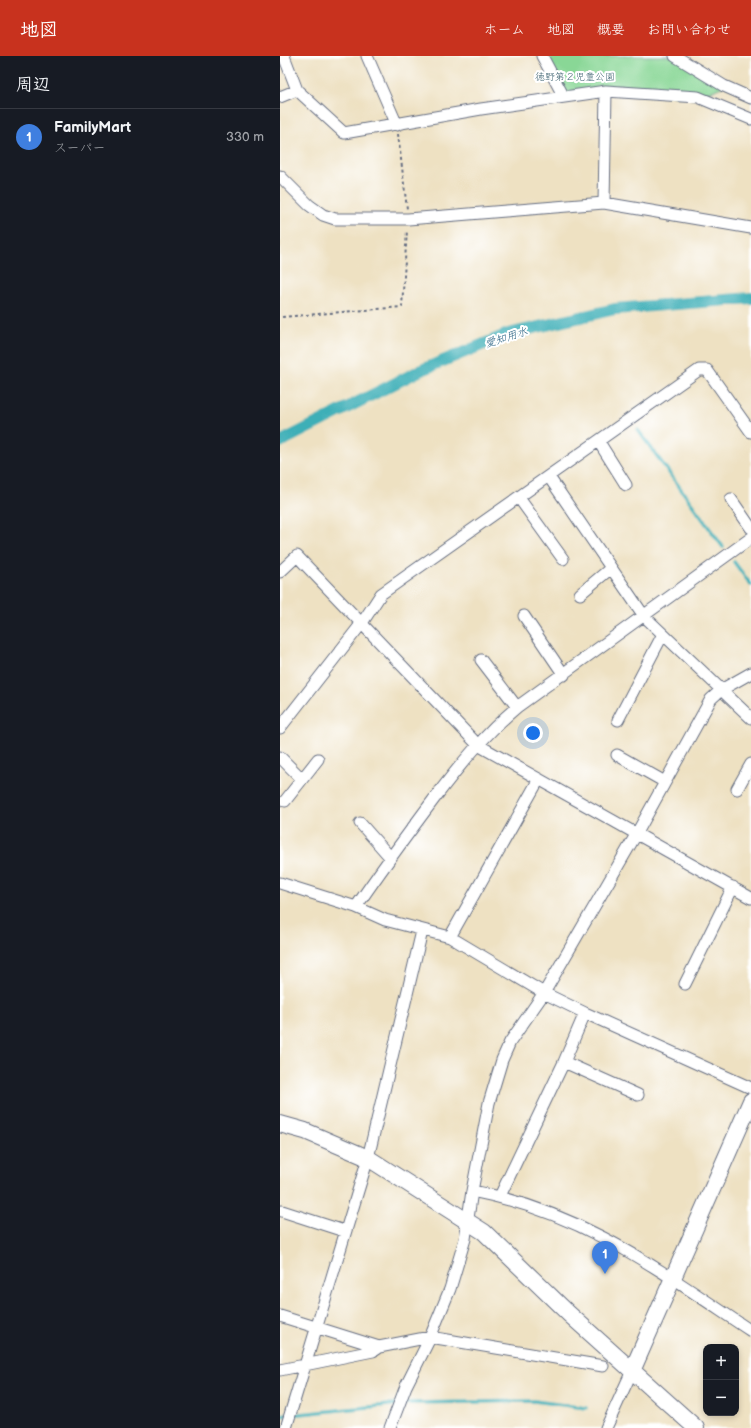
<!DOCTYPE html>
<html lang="ja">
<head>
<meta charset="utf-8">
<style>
  body { margin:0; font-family:"Balsamiq Sans","Klee One",sans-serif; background:#242831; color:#f1f3f6 }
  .controls { position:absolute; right:12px; bottom:12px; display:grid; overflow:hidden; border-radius:8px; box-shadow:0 2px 6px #0003 }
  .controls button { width:36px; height:36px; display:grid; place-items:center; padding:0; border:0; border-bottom:1px solid #363941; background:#171b24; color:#f1f3f6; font:20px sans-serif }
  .you { position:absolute; left:253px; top:677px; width:14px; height:14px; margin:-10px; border:3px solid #fff; border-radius:50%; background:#1a73e8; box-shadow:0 0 0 6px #1a73e833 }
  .badge { display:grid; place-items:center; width:26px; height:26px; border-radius:50%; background:#c8321e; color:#fff; font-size:13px; font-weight:700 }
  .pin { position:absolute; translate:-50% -33px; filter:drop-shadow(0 1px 2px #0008) }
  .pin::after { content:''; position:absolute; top:21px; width:14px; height:12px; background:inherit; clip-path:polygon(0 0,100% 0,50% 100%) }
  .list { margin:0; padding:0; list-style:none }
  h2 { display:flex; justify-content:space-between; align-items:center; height:52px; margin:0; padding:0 16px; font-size:17px }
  h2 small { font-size:13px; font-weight:400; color:#9ea1a6 }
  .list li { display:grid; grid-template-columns:26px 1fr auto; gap:12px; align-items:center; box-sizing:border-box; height:56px; padding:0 16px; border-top:1px solid #363941 }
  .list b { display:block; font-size:15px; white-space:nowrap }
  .list p { margin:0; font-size:13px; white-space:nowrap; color:#9ea1a6 }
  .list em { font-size:13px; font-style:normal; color:#9ea1a6 }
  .map { position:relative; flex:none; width:471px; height:1372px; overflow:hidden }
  header { display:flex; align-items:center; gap:24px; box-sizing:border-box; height:56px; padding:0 20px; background:#c8321e; color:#fff }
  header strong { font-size:19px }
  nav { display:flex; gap:22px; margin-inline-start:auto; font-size:14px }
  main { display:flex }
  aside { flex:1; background:#171b24 }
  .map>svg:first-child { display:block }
</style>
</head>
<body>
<header>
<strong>地図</strong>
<nav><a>ホーム</a><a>地図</a><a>概要</a><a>お問い合わせ</a></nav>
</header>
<main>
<aside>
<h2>周辺<small></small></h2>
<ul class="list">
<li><span class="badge" style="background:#3f7fe0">1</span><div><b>FamilyMart</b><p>スーパー</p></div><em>330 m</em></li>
</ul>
</aside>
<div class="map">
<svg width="471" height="1372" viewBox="0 0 471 1372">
  <rect width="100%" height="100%" fill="#fff"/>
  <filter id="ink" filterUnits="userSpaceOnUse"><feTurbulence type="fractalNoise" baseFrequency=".025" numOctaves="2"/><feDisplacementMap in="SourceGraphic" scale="8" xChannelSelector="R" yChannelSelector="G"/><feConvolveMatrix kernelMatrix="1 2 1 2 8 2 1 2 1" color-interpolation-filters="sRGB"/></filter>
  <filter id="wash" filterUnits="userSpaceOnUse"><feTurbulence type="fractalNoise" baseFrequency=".012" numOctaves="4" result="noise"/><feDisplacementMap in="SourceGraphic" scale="16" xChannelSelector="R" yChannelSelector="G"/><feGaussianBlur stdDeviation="0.9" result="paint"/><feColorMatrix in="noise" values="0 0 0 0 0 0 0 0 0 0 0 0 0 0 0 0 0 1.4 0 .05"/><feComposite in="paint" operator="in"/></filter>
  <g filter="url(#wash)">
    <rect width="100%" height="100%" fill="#eee1c2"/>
    <path fill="#89d796" stroke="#52837a" d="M 262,0 L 395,0 L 444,30 L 418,41 L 326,35 L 284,41 Z"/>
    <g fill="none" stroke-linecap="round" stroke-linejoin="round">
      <path stroke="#3eafb7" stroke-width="3.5" d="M 358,374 L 443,491
        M 454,506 L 471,529
        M 0,1360 L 129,1347 L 254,1345 L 306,1352"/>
      <path stroke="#3eafb7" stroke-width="12" d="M 0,386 L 139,315 L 228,278 L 335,253 L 471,242"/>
    </g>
  </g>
  <g filter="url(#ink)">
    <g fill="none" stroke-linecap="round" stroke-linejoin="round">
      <defs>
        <path id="street" d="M 4,0 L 17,34 L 64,77 L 201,53 L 326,35 L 418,41 L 471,63
          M 87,0 L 117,69
          M 262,0 L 284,41
          M 395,0 L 444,30 L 471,42
          M 0,41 L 17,34
          M 0,120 L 29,149 L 43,159 L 55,163 L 128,163 L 324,147 L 471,172
          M 324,147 L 326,35
          M 319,386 L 346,429
          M 269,421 L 364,560 L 471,662
          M 239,442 L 283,503
          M 451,443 L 471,472
          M 0,516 L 17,500 L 198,689 L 471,842
          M 300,538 L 331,512
          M 244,560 L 284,619
          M 201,604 L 237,651
          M 338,664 L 383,578
          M 0,672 L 82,567 L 101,538 L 419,314 L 427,314 L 471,376
          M 337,699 L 385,726
          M 0,701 L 22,723
          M 457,733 L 471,708
          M 5,745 L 38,703
          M 80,767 L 110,801
          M 0,827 L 76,851 L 105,864 L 170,881 L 264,937 L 305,957 L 471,1032
          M 76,851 C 101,814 127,779 154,743 C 179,710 205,678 237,651 L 471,482
          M 170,881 L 259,723
          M 405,928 L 453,831
          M 284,1006 L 358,1039
          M 192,1135 C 303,1156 379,1214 471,1275
          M 220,1140 L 284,1006 L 305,957
          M 2,1155 L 64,1175
          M 0,1260 L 99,1291 L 150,1281 L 323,1310
          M 0,1314 L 93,1295 L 99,1291
          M 6,1372 L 88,1102 L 142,875
          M 110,1372 L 126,1330 L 149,1284 L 170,1233 L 185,1183 L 192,1135 L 209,1047 L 222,1004 L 230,986 L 264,937 L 357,777 L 431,643 L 441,634 L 471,617
          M 326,1372 L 352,1315"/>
        <path id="secondary" d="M 0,1068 L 25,1075 L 88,1102 L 204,1176 L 289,1258 L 416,1372
          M 352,1315 L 471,1045"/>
      </defs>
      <use href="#street" stroke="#656d81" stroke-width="13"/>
      <use href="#secondary" stroke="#656d81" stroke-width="18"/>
      <path stroke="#656d81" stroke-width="2" stroke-dasharray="3 3" stroke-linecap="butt" d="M 118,78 L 127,153
        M 2,261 L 122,251 L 127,174"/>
      <use href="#street" stroke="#fff" stroke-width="11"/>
      <use href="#secondary" stroke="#fff" stroke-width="16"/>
    </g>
  </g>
  <g text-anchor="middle" stroke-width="4" stroke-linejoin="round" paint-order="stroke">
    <g font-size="10" fill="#3c616f" stroke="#fff">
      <text x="295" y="24">徳野第２児童公園</text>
    </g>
    <g font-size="11" font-style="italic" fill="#296282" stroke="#fff">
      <text transform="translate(226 281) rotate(-18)" y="4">愛知用水</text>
    </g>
  </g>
</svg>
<div class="controls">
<button>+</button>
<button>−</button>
</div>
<div class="you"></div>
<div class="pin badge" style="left:325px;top:1218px;background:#3f7fe0">1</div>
</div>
</main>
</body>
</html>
